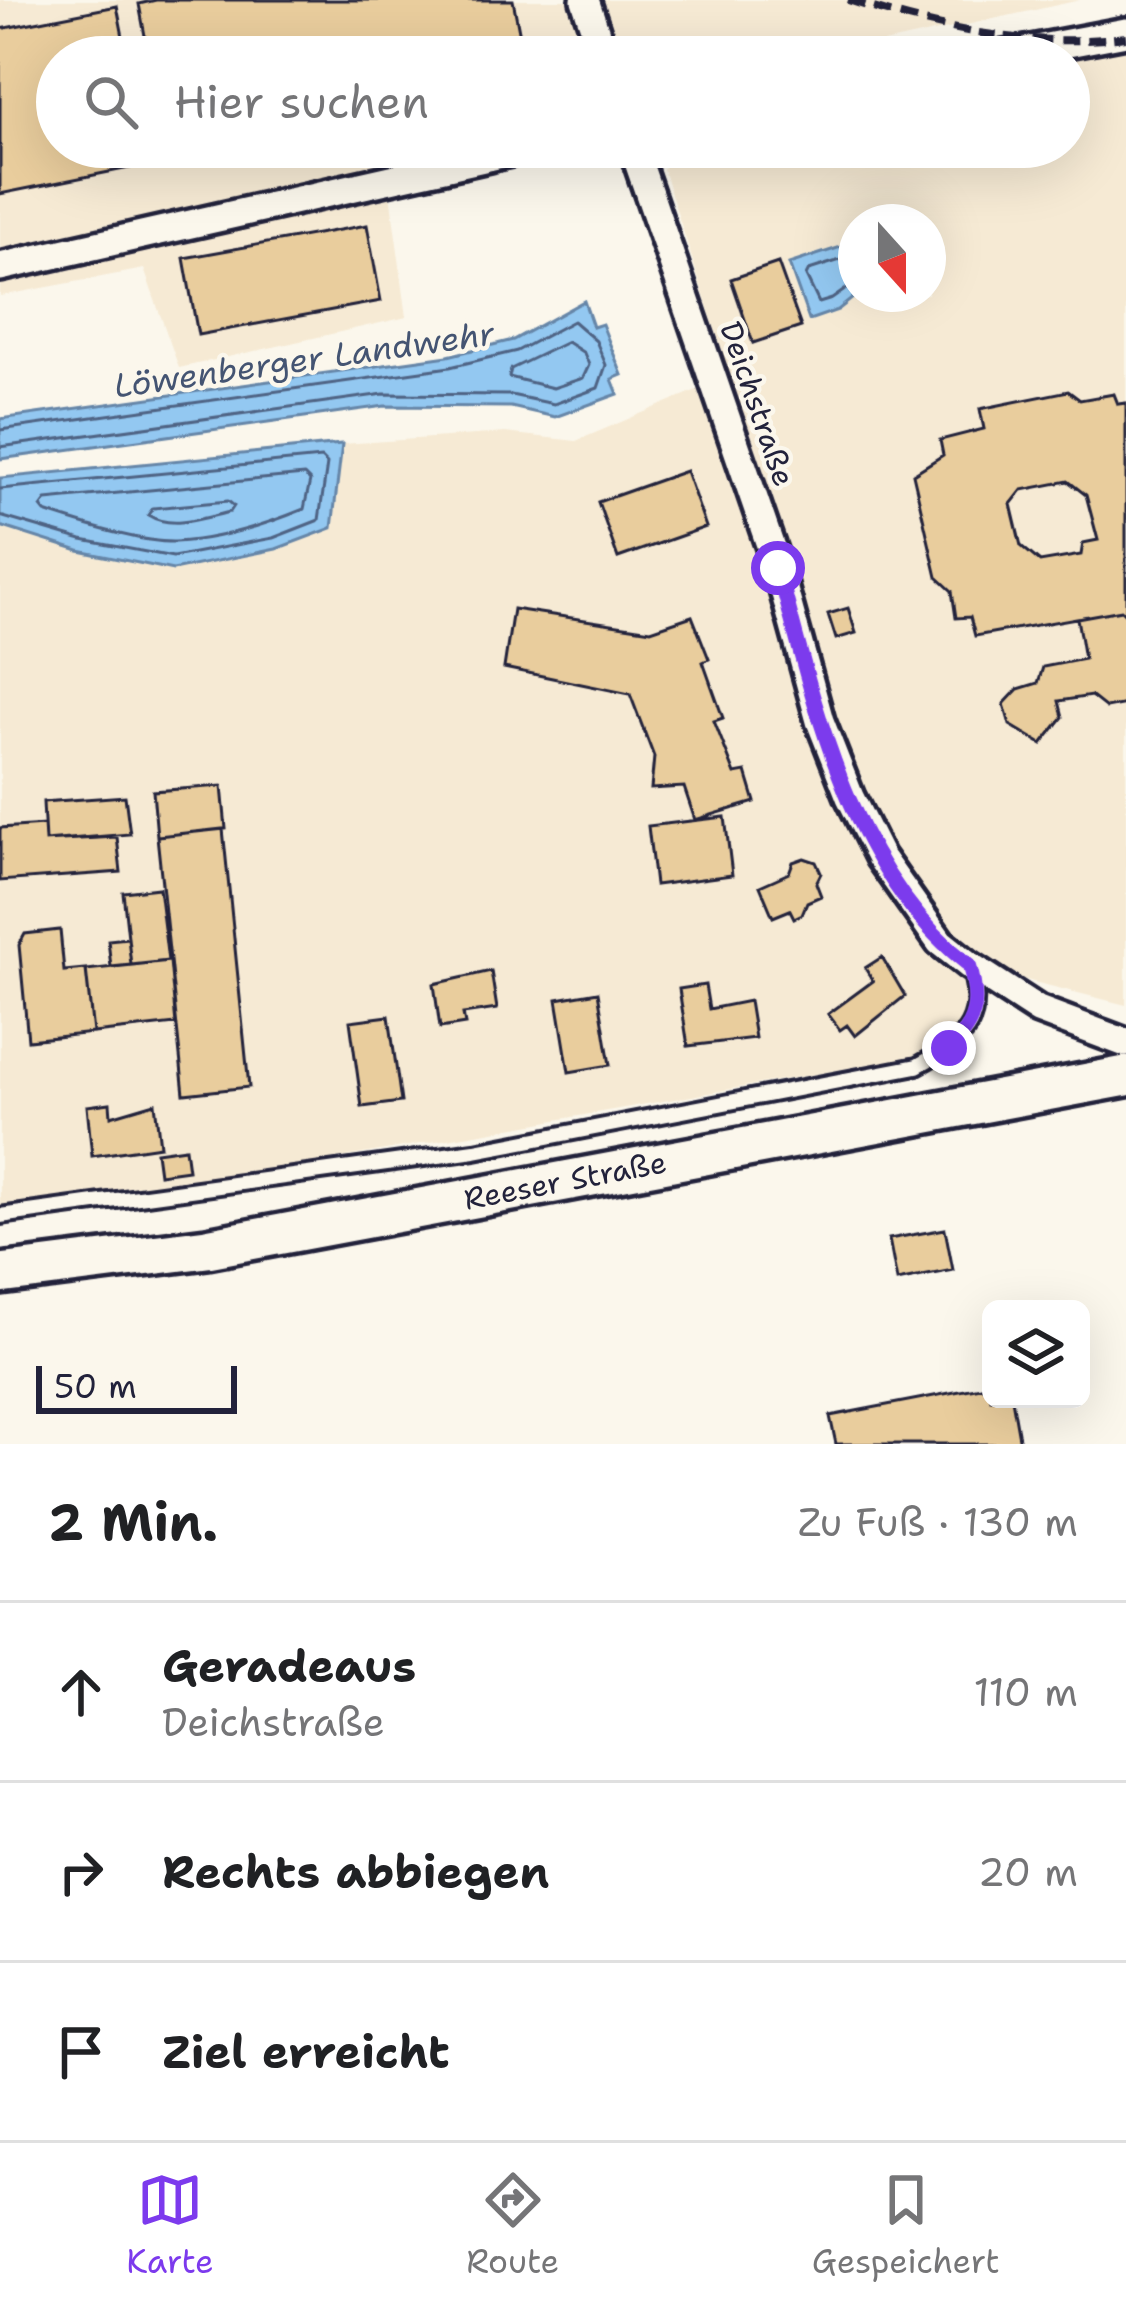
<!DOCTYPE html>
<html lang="de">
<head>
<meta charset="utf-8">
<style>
  body { margin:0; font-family:"Shantell Sans",sans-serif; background:#f2f2f2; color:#202124 }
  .controls { position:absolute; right:36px; bottom:36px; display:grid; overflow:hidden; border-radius:18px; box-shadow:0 12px 48px #0002 }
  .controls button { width:108px; height:108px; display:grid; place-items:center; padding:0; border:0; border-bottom:3px solid #e0e0e0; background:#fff; color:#202124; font:60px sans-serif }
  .compass { position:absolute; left:838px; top:204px; width:108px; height:108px; border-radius:50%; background:#fff; box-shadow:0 12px 48px #0002; rotate:159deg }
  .scale { position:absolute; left:36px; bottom:30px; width:201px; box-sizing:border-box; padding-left:12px; border:6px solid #22223b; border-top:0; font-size:33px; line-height:42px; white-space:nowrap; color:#22223b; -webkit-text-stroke:9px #fbf7ec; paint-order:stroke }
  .stop { position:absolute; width:36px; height:36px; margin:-27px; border:9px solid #7c3aed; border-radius:50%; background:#fff }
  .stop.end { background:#7c3aed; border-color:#fff; box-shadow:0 3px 12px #0008 }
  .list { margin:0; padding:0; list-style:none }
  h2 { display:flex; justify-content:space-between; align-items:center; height:156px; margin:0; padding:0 48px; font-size:51px }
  h2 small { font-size:39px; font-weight:400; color:#757577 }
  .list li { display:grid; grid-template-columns:78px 1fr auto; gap:36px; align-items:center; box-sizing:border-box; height:180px; padding:0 48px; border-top:3px solid #e0e0e0 }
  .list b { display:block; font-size:45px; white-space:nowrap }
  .list p { margin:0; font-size:39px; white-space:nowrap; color:#757577 }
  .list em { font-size:39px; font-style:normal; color:#757577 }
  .icon { flex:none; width:66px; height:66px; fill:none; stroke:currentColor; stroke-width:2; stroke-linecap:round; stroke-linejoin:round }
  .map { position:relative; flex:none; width:1126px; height:1444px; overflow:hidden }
  .search { position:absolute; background:#fff; box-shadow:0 12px 48px #0002; left:36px; right:36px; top:36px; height:132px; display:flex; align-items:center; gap:30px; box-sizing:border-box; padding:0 42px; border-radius:66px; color:#757577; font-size:45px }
  .sheet { height:696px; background:#fff }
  nav { display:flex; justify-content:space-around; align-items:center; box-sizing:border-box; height:168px; border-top:3px solid #e0e0e0; background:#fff; font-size:33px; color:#757577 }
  nav a { display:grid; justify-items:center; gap:6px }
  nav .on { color:#7c3aed }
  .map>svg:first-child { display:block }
</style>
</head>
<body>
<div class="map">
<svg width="1126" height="1444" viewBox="0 0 1126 1444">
  <rect width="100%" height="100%" fill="#fbf7ec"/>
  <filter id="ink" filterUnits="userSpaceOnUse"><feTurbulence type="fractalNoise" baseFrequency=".00833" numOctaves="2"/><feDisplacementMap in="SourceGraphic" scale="24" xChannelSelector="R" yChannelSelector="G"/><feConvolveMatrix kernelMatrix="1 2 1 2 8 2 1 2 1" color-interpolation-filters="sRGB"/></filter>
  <g filter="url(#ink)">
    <path fill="#f6ead4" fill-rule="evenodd" d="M 0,0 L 1080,0 L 820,57 L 57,57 L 57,147 L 424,147 L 385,157 L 407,317 L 179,368 L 144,269 L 0,296 Z
      M 1126,16 L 1126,1005 L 1018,978 L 918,1056 L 0,1218 L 0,526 L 79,551 L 332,527 L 342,444 L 505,433 L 576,441 L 730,376 L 663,169 L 672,147 L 1069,147 L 1069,57 L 964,57 ZM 856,222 L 928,222 L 928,294 L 856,294 Z"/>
    <path fill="#93c8f1" stroke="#6686a8" stroke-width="3" d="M 856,242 L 858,294 L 838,310 L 809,320 L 789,264 Z
      M 584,301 L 593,327 L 602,324 L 622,375 L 612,379 L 618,394 L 555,417 L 511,407 L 385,406 L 0,459 L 0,419 L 448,356 L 513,340 Z
      M 342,444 L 332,528 L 276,549 L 173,570 L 79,551 L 0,526 L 0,478 Z"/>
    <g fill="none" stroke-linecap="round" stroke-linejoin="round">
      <path stroke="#4f6484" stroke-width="3" d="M 856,255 L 809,270 L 806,276 L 819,303 L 832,299 L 856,282
        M 567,342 L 584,353 L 589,365 L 583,378 L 553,388 L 509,377 L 511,369 Z
        M 0,430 L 450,367 L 517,351 L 573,321 L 596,341 L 606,365 L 598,388 L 554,404 L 511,395 L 384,394 L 0,447
        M 304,475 L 310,481 L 304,509 C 265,525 217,540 175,542 C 141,543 78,523 45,512 L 41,507 L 46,500 Z
        M 0,489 L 321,458 L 327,464 L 319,520 L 273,538 L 173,557 L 82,540 L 0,516
        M 228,501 L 234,506 L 230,512 C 203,518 171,530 148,515 L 153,508 Z"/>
    </g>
    <path fill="#e9cd9d" stroke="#22223b" stroke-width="3" fill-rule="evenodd" d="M 156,0 L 513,0 L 524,57 L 149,57 L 139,4 Z
      M 117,6 L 127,57 L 57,57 L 57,147 L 145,147 L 149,164 L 0,194 L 0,29 Z
      M 168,147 L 251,147 L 171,163 Z
      M 367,225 L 381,301 L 198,335 L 184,258 Z
      M 778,263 L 801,327 L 753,343 L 731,279 Z
      M 1068,391 L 1080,400 L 1114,394 L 1118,404 L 1126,403 L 1126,615 L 1121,610 L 975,636 L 970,617 L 956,618 L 952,591 L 937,577 L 913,474 L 943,455 L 940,440 L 984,429 L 980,409 ZM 1068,481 L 1086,495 L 1098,540 L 1083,543 L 1081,555 L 1040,562 L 1021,546 L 1011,504 L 1022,490 Z
      M 686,471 L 706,527 L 618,558 L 598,502 Z
      M 848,608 L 856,633 L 836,639 L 828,614 Z
      M 513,609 L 651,630 L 692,616 L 709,659 L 703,662 L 723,718 L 714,721 L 735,774 L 746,772 L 755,802 L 695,820 L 684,787 L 651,789 L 654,757 L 630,694 L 504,668 Z
      M 1121,610 L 1126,615 L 1126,704 L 1106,708 L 1091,696 L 1059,701 L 1063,717 L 1042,744 L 1010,725 L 1004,704 L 1018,689 L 1038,683 L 1043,667 L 1084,659 L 1077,618 Z
      M 222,786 L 226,829 L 157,836 L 153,791 Z
      M 125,796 L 130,834 L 45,841 L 43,802 Z
      M 725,817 L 732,875 L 655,885 L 648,826 Z
      M 44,825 L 45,841 L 117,837 L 121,872 L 0,881 L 0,828 Z
      M 223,829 L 249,1087 L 184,1094 L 157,836 Z
      M 804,858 L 816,862 L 821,873 L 816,883 L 821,896 L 807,902 L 802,914 L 794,918 L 790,910 L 773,917 L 760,886 L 789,873 L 793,862 Z
      M 159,888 L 168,961 L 131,965 L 123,892 Z
      M 60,930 L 64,971 L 86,969 L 93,1033 L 28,1040 L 19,945 L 25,934 Z
      M 128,938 L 131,965 L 111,967 L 108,940 Z
      M 882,957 L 905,996 L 855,1036 L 847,1025 L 840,1030 L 828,1014 L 873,981 L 865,968 Z
      M 170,961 L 176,1024 L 93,1033 L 86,970 Z
      M 491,971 L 497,1009 L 463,1014 L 465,1024 L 440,1028 L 434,984 Z
      M 705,985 L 709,1009 L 749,1001 L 755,1038 L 688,1046 L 679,989 Z
      M 598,992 L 610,1065 L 569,1072 L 557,999 Z
      M 389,1016 L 401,1102 L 362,1107 L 350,1021 Z
      M 110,1103 L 111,1116 L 155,1103 L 160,1146 L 92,1156 L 87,1106 Z
      M 185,1148 L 188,1170 L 159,1174 L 156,1152 Z
      M 945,1229 L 953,1270 L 897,1281 L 889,1239 Z
      M 991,1385 L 991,1399 L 1012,1399 L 1020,1444 L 836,1444 L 830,1416 Z"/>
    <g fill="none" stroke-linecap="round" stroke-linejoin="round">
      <defs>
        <path id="lane" d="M 0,1216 L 475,1151 L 917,1066 C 962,1041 986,1025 971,970"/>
        <path id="street" d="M 585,0 L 604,57
          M 994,57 L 1126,32
          M 633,147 L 778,568 L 820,721 L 850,797 L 880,857 L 940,942 L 969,965 L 1038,1010 L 1126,1043
          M 0,267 L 533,147"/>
        <g id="secondary">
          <path id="s1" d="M 0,1274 L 207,1248 L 1126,1076"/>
        </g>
      </defs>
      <use href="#lane" stroke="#22223b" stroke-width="22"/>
      <use href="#street" stroke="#22223b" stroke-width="36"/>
      <use href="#secondary" stroke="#22223b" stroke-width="48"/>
      <use href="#lane" stroke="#fbf7ec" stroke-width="14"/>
      <use href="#street" stroke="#fbf7ec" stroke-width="27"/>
      <use href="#secondary" stroke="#fbf7ec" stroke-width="39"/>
      <path stroke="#22223b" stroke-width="8" stroke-dasharray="18 9" stroke-linecap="butt" d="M 848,0 C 939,30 1029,48 1126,37"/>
    </g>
  </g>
  <g fill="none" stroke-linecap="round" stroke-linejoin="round" filter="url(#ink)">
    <path stroke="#7c3aed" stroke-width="15" d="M 778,568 C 815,706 850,873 969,965 C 980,1001 977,1023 949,1048"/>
  </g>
  <g text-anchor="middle" stroke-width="9" stroke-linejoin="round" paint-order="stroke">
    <g font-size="30" fill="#22223b" stroke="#fbf7ec">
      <text transform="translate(757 404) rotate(71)" y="10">Deichstraße</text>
      <text dy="10" stroke="none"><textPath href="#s1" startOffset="573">Reeser Straße</textPath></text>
    </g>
    <g font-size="33" font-style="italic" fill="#445472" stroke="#fbf7ec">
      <text transform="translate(304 359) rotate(-8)" y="12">Löwenberger Landwehr</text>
    </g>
  </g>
</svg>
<div class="controls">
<button><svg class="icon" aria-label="layers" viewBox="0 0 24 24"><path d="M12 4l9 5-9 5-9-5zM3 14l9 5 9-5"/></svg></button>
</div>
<svg class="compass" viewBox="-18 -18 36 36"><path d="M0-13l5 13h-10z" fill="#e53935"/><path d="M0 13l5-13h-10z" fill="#757577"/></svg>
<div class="scale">50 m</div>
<div class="stop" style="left:778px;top:568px"></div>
<div class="stop end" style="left:949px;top:1048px"></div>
<div class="search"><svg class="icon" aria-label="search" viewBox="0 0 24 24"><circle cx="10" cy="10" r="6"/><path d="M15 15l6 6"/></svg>Hier suchen</div>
</div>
<section class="sheet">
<h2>2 Min.<small>Zu Fuß · 130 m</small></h2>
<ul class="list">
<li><svg class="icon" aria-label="ahead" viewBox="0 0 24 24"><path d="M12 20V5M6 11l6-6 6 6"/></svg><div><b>Geradeaus</b><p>Deichstraße</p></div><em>110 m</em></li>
<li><svg class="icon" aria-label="right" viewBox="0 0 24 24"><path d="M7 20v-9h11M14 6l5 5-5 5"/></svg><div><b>Rechts abbiegen</b></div><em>20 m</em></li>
<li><svg class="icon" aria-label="arrive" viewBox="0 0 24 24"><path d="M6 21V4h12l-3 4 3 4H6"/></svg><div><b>Ziel erreicht</b></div></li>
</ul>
</section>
<nav>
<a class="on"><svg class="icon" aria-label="map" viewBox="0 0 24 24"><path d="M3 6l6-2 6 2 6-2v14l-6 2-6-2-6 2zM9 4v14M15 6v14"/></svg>Karte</a>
<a><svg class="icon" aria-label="directions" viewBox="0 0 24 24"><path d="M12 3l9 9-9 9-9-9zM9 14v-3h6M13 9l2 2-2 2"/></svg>Route</a>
<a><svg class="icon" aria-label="saved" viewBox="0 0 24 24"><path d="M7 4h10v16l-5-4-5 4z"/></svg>Gespeichert</a>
</nav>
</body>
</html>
